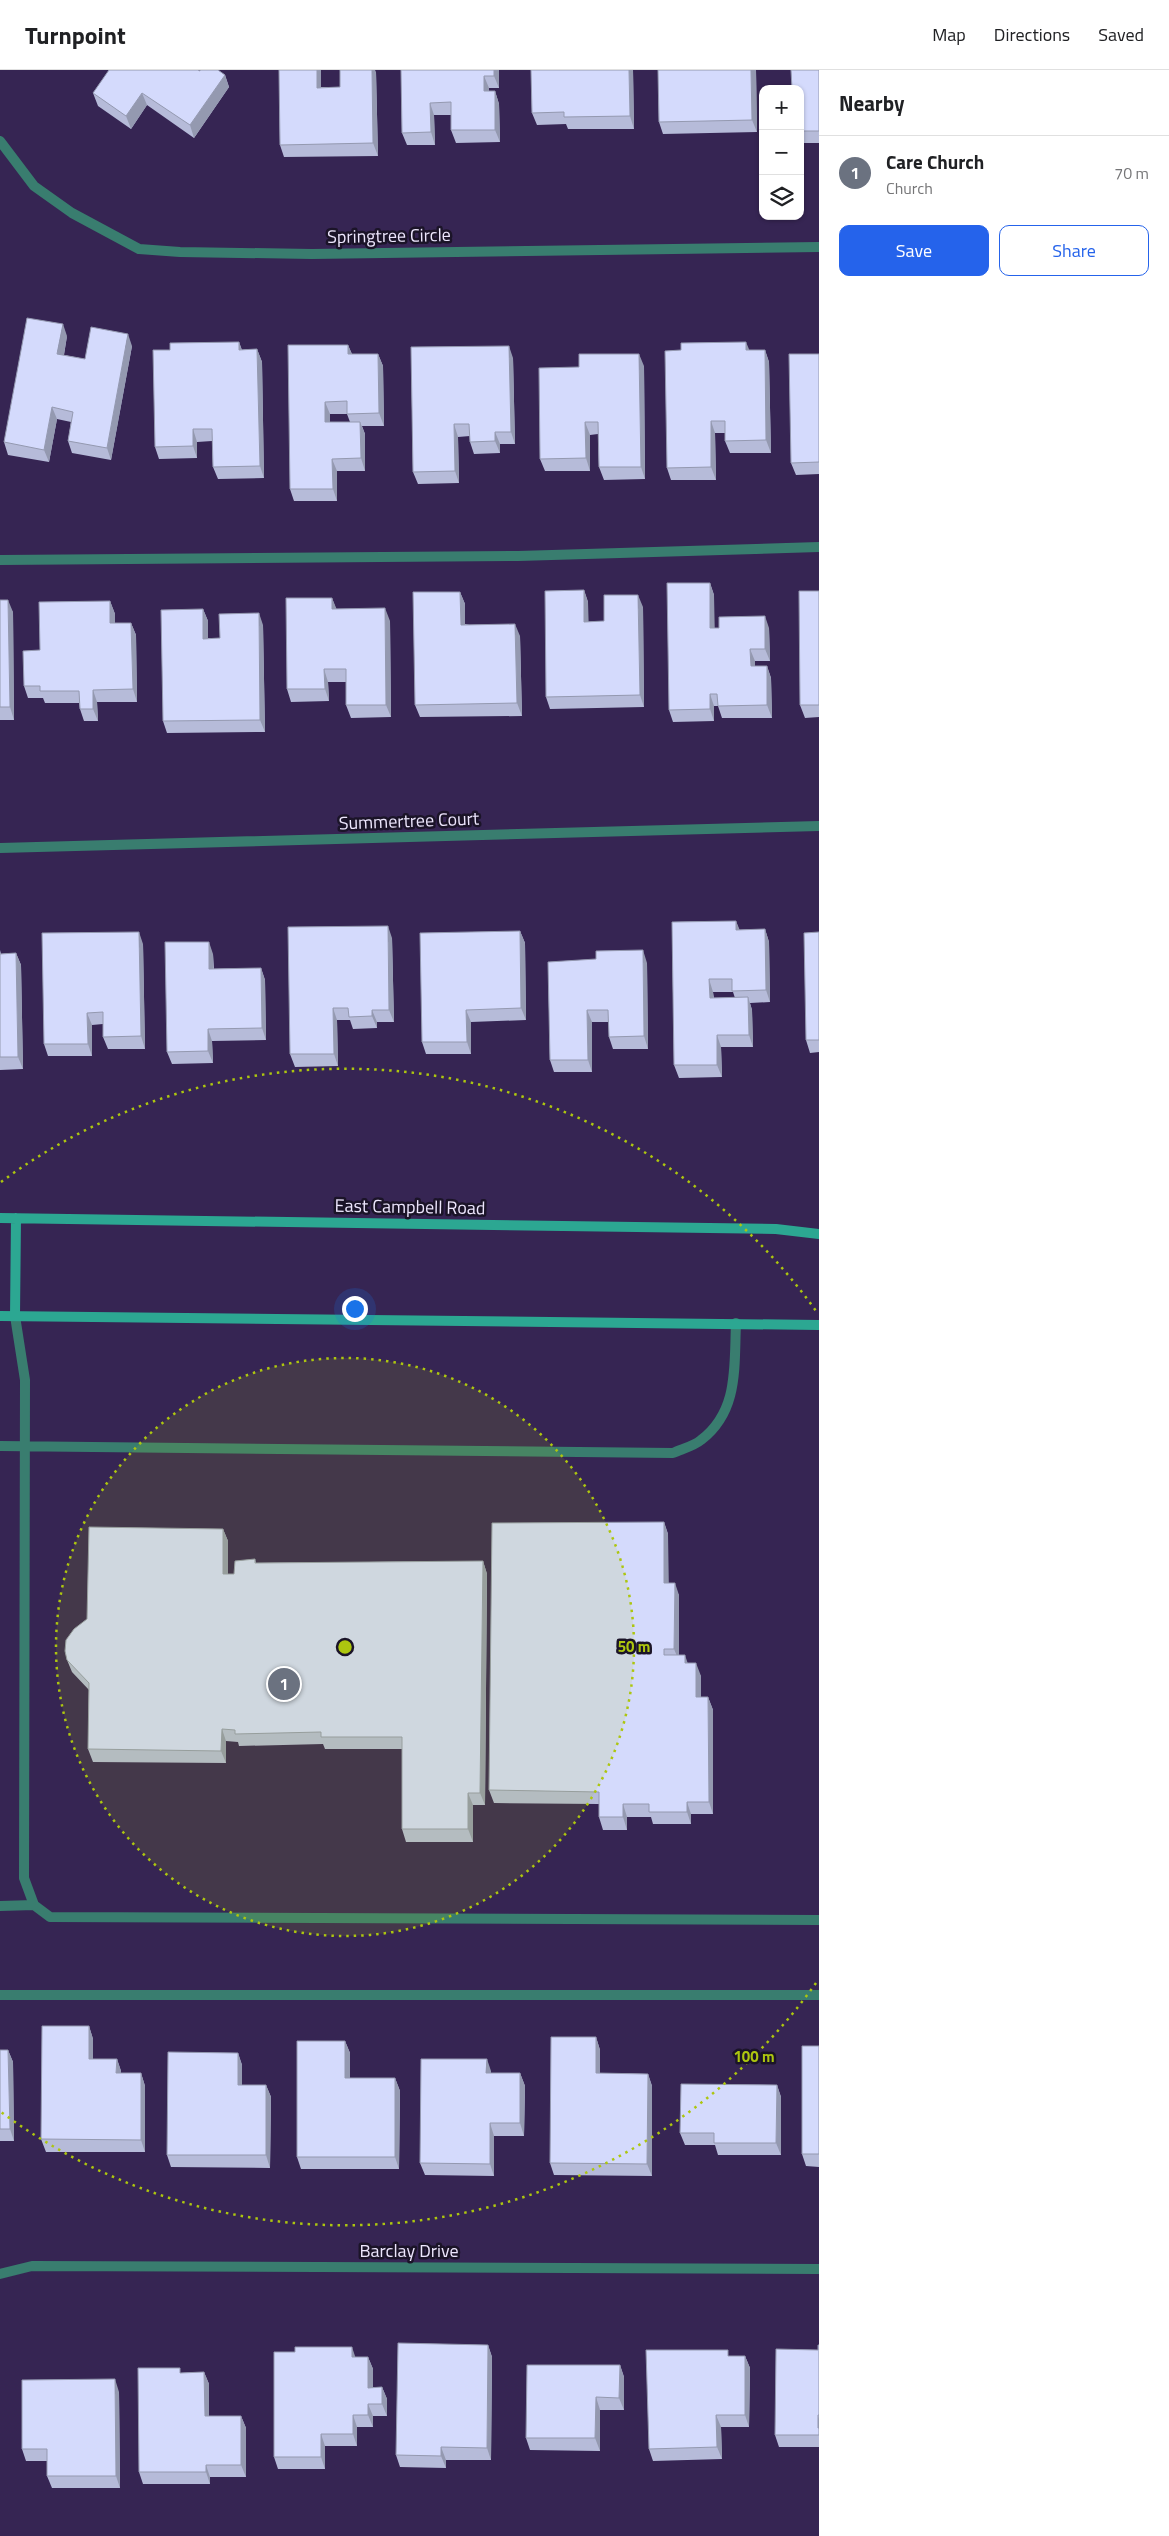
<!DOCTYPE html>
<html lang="en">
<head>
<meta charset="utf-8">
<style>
  body { margin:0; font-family:"Titillium Web",sans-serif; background:#f2f2f2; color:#202124 }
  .controls { position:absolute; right:15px; top:15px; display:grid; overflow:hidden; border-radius:10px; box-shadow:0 1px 4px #0004 }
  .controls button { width:45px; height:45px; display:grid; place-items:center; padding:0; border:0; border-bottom:1px solid #e0e0e0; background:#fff; color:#202124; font:25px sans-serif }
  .you { position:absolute; left:354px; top:1238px; width:18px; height:18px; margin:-12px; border:4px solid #fff; border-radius:50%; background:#1a73e8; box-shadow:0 0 0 8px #1a73e833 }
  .badge { display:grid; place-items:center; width:32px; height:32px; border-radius:50%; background:#2563eb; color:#fff; font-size:16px; font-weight:700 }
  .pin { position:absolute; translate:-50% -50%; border:2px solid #fff; box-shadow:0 1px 5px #0006 }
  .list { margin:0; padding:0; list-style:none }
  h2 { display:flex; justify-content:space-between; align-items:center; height:65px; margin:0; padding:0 20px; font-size:21px }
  h2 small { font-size:16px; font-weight:400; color:#757577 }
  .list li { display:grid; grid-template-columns:32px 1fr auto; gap:15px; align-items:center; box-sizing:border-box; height:75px; padding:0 20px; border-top:1px solid #e0e0e0 }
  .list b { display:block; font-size:19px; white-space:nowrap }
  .list p { margin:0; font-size:16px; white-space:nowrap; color:#757577 }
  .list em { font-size:16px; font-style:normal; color:#757577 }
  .actions { display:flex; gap:10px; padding:15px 20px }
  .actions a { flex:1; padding:11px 0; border:1px solid #2563eb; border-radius:10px; text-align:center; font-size:18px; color:#2563eb }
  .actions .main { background:#2563eb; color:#fff }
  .icon { flex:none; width:28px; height:28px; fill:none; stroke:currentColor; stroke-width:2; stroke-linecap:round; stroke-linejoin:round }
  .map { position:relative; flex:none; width:819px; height:2466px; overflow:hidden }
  header { display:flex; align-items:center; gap:30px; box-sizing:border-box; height:70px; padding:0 25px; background:#fff; border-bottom:1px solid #e0e0e0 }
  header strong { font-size:24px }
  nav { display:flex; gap:28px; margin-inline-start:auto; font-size:18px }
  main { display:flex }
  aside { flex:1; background:#fff }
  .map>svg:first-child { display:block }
</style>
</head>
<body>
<header>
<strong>Turnpoint</strong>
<nav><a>Map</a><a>Directions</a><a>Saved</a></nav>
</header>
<main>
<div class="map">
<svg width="819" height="2466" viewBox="0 0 819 2466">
  <rect width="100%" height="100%" fill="#362553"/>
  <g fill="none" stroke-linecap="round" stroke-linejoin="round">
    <path stroke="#397d6f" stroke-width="10" d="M 0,490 L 518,486 L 819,477
      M 15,1246 L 25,1310 L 24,1808 L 34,1835 L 50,1847 L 819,1850
      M 0,1376 L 673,1383 C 682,1379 694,1376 701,1370 C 739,1341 734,1297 736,1253
      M 0,1836 L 34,1835
      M 0,1925 L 819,1925"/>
    <path stroke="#397d6f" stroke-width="10" d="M 0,71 L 34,116 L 72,143 L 139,179 L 180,182 L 312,184 L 819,177
      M 0,778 L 819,756
      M 0,2204 L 32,2196 L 819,2199"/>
    <path stroke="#2ca792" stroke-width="10" d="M 0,1148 L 776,1159 L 819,1164
      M 0,1246 L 819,1255
      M 15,1246 L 16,1148"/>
  </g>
  <path fill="#b6bbd9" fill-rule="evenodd" d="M 279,0 L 321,0 L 321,17 L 340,17 L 376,2 L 378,86 L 284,87 L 280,75 Z
    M 401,0 L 499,0 L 499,18 L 489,18 L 489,21 L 495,21 L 499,34 L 500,72 L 456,73 L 451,60 L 451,45 L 434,45 L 435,75 L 407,75 L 402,63 Z
    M 531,0 L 633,0 L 634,59 L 568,59 L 566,54 L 537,55 L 532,43 Z
    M 658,0 L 756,0 L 757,62 L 663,64 L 659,52 Z
    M 819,0 L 819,73 L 800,73 L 800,19 Z
    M 200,1 L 225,5 L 229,17 L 194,68 L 147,35 L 131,59 L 98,36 L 93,23 Z
    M 67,266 L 64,285 L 85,289 L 132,276 L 111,390 L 72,383 L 68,371 L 71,352 L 57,349 L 49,392 L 8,385 L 4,372 Z
    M 239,272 L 242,280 L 257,279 L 262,292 L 264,408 L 218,409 L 213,397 L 212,371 L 197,372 L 197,388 L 159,389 L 155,377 L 170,280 Z
    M 348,275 L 352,284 L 378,284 L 383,296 L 384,356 L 362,356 L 365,364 L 365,401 L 337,401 L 337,431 L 294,431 L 290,419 ZM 330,344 L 347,344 L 350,352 L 330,352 Z
    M 411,277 L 513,288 L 515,374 L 500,374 L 500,383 L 474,384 L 470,372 L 470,366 L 458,367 L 459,413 L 418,414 L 413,402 Z
    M 749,280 L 765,280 L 769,292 L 771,383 L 730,383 L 725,371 L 725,363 L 715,363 L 716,410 L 671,410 L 667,398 Z
    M 819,284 L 819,404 L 796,405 L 791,393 Z
    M 644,296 L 645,409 L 604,410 L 599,397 L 598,364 L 590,365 L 590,401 L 545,401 L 540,389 Z
    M 710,513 L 714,525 L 714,558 L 769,558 L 770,591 L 755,591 L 755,596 L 767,596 L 771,608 L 772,648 L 722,648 L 718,636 L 714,636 L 714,651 L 673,652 L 669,640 Z
    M 584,520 L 588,532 L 588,552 L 604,551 L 643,537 L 644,637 L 550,639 L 546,627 Z
    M 819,521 L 819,647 L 805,648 L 800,635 Z
    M 460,522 L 465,534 L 465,554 L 520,566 L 522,646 L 420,647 L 415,635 Z
    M 332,528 L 336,539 L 390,551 L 391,647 L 351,648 L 346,635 L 346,612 L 328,612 L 329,631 L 291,632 L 287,619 Z
    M 0,530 L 13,542 L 14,650 L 0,650 Z
    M 110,531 L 115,544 L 115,553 L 131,553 L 136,565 L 137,632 L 97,632 L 98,651 L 84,651 L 80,639 L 79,633 L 45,633 L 43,628 L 28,628 L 24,616 L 40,580 Z
    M 203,539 L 208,551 L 208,568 L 220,568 L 263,555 L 265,662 L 167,663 L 163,651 Z
    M 736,851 L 739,860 L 765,859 L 769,872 L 770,932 L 750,933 L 752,940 L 753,977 L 721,977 L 722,1007 L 679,1008 L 674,995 L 672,852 ZM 713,922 L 733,922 L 735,928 L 714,928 Z
    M 520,861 L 525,873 L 526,950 L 471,952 L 471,984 L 426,984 L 422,972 Z
    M 819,862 L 819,982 L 810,983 L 806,970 Z
    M 392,868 L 394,952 L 377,952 L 377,958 L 353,959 L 350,950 L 337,950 L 338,996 L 295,997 L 290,984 Z
    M 143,874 L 145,979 L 108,979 L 103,967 L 103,954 L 92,955 L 92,986 L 48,986 L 44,974 Z
    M 0,880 L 1,884 L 16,883 L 21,895 L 23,999 L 0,1000 Z
    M 213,884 L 214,899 L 261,898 L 265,910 L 266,970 L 212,971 L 213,993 L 172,994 L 167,982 Z
    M 548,892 L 647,893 L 648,979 L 613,979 L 609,967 L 609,952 L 592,952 L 592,1002 L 554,1002 L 550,990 Z
    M 664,1452 L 668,1464 L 668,1513 L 679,1525 L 679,1585 L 701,1606 L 701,1627 L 708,1627 L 713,1640 L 713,1744 L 691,1744 L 691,1754 L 653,1754 L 651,1747 L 627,1747 L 627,1760 L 603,1760 L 599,1747 L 599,1734 L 494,1733 L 489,1720 Z
    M 223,1459 L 228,1471 L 228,1504 L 234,1504 L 255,1489 L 256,1493 L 483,1491 L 487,1504 L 485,1735 L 473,1735 L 473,1772 L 406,1772 L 402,1759 L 402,1679 L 325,1679 L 323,1674 L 239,1676 L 238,1672 L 226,1671 L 226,1693 L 93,1692 L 88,1679 L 89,1620 L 72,1602 L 67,1590 Z
    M 89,1956 L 93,1969 L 93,1989 L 117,1989 L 121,2001 L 121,2003 L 141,2003 L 145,2016 L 145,2082 L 46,2082 L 41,2069 Z
    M 596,1967 L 600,1980 L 600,2003 L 648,2004 L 652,2016 L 652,2106 L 554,2105 L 550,2093 Z
    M 345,1971 L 350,1983 L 350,2008 L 395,2008 L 400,2021 L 399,2099 L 301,2099 L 297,2087 Z
    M 819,1976 L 819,2097 L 806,2096 L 802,2084 Z
    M 0,1980 L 8,1980 L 13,1992 L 14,2071 L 0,2071 Z
    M 238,1983 L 242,1995 L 242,2015 L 266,2015 L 271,2027 L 270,2098 L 171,2097 L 167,2085 Z
    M 491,2001 L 491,2003 L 520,2003 L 525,2016 L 524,2066 L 494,2066 L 494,2106 L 425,2105 L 420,2093 Z
    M 777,2015 L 781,2027 L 781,2085 L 718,2085 L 715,2075 L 685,2075 L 680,2063 Z
    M 488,2275 L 492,2287 L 491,2390 L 446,2390 L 446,2398 L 400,2397 L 396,2385 Z
    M 819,2275 L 819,2377 L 779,2377 L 775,2365 L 818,2280 Z
    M 730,2286 L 745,2286 L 750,2298 L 749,2357 L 721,2357 L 722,2389 L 653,2391 L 649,2379 Z
    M 355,2287 L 368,2287 L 373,2299 L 373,2317 L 382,2317 L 387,2329 L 387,2346 L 373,2346 L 373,2357 L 357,2357 L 357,2376 L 325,2376 L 325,2399 L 278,2399 L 274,2387 Z
    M 620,2295 L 624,2307 L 624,2340 L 600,2340 L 600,2381 L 530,2380 L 526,2368 Z
    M 204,2302 L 209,2314 L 209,2346 L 241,2346 L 246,2358 L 246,2407 L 210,2407 L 210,2414 L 143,2414 L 139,2402 L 181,2303 Z
    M 119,2322 L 120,2418 L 52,2418 L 47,2406 L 47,2391 L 26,2391 L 22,2379 Z"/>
  <path fill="#9499b0" d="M 317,0 L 321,0 L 321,30 L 317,18 Z
    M 372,0 L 375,0 L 376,2 L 378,86 L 373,73 Z
    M 494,0 L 499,0 L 499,18 L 494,6 Z
    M 629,0 L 633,0 L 634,59 L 630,46 Z
    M 751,0 L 756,0 L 757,62 L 752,50 Z
    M 225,5 L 229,17 L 194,68 L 190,55 Z
    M 484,6 L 489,18 L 489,34 L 484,21 Z
    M 495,21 L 499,34 L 500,72 L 495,60 Z
    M 142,23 L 147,35 L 131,59 L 126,46 Z
    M 430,33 L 434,45 L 435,75 L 431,62 Z
    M 63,254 L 67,266 L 62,296 L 57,284 Z
    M 128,264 L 132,276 L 111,390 L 107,378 Z
    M 239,272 L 243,284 L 239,280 Z
    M 746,272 L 751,284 L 746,280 Z
    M 348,275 L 353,287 L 348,284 Z
    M 509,276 L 513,288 L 515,374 L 511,362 Z
    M 257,279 L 262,292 L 264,408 L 260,396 Z
    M 765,280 L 769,292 L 771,383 L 766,370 Z
    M 378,284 L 383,296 L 384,356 L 379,343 Z
    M 639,284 L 644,296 L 645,409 L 641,397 Z
    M 325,332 L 330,344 L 330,365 L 325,352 Z
    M 52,337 L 57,349 L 49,392 L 44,380 Z
    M 711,351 L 715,363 L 716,410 L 711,397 Z
    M 360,352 L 365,364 L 365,401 L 361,388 Z
    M 585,352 L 590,365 L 590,401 L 586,388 Z
    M 454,354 L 458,367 L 459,413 L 455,401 Z
    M 193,359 L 197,372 L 197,388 L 193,376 Z
    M 495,362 L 500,374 L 500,383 L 495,371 Z
    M 332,389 L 337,401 L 337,431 L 333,419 Z
    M 710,513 L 714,525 L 715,571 L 710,558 Z
    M 584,520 L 588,532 L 589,564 L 584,552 Z
    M 460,522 L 465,534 L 465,567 L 461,555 Z
    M 638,525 L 643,537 L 644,637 L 640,625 Z
    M 332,528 L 337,540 L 332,539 Z
    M 8,530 L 13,542 L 14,650 L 10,637 Z
    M 110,531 L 115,544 L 115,565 L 110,553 Z
    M 385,538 L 390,551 L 391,647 L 386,635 Z
    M 203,539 L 208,551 L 208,581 L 203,569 Z
    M 259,543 L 263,555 L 265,662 L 260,650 Z
    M 765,546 L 769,558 L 770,591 L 765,579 Z
    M 131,553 L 136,565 L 137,632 L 133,619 Z
    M 515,554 L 520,566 L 522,646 L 517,633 Z
    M 750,579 L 755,591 L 755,608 L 751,596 Z
    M 767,596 L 771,608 L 772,648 L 767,635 Z
    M 324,599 L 328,612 L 329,631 L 325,619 Z
    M 93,620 L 97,632 L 98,651 L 93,639 Z
    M 710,624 L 714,636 L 714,651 L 710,639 Z
    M 736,851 L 741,863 L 736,860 Z
    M 388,856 L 392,868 L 394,952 L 389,940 Z
    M 765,859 L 769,872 L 770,932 L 766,920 Z
    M 520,861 L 525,873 L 526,950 L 521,938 Z
    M 139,862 L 143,874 L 145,979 L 141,966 Z
    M 209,872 L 213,884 L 214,911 L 209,899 Z
    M 643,880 L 647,893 L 648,979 L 644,966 Z
    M 16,883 L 21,895 L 23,999 L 18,987 Z
    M 261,898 L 265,910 L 266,970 L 262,958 Z
    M 709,909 L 713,922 L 714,940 L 710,928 Z
    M 748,927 L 752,940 L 753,977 L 749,965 Z
    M 333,938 L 337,950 L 338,996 L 334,984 Z
    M 372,940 L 377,952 L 377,958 L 372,946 Z
    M 466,940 L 471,952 L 471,984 L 467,972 Z
    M 587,940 L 592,952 L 592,1002 L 588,990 Z
    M 87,943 L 92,955 L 92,986 L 88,974 Z
    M 208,959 L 212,971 L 213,993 L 208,981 Z
    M 717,965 L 721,977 L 722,1007 L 717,995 Z
    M 664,1452 L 668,1464 L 669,1525 L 664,1513 Z
    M 223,1459 L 228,1471 L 228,1516 L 223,1504 Z
    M 483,1491 L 487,1504 L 485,1735 L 480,1723 Z
    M 675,1513 L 679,1525 L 679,1591 L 674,1579 Z
    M 685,1585 L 689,1597 L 685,1593 Z
    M 696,1593 L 701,1606 L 701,1640 L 696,1627 Z
    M 708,1627 L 713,1640 L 713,1744 L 709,1732 Z
    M 222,1659 L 226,1671 L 226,1693 L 221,1681 Z
    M 468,1723 L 473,1735 L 473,1772 L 468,1759 Z
    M 687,1732 L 691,1744 L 691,1754 L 687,1742 Z
    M 623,1734 L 627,1747 L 627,1760 L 623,1747 Z
    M 89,1956 L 93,1969 L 93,2001 L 89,1989 Z
    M 596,1967 L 600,1980 L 600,2016 L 596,2003 Z
    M 345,1971 L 350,1983 L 350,2020 L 345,2008 Z
    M 8,1980 L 13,1992 L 14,2071 L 10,2059 Z
    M 238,1983 L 242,1995 L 242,2027 L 238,2015 Z
    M 117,1989 L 121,2001 L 121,2016 L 116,2003 Z
    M 487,1989 L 491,2001 L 491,2015 L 486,2003 Z
    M 141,2003 L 145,2016 L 145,2082 L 141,2070 Z
    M 520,2003 L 525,2016 L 524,2066 L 520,2053 Z
    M 648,2004 L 652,2016 L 652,2106 L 647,2094 Z
    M 395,2008 L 400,2021 L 399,2099 L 395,2087 Z
    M 266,2015 L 271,2027 L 270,2098 L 266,2085 Z
    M 777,2015 L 781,2027 L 781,2085 L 776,2073 Z
    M 490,2053 L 494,2066 L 494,2106 L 490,2094 Z
    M 488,2275 L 492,2287 L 491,2390 L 487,2378 Z
    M 352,2277 L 356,2289 L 352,2287 Z
    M 745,2286 L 750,2298 L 749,2357 L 745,2345 Z
    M 368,2287 L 373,2299 L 373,2330 L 368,2318 Z
    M 620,2295 L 624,2307 L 624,2340 L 619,2328 Z
    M 204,2302 L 209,2314 L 209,2358 L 205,2346 Z
    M 115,2309 L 119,2322 L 120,2418 L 116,2406 Z
    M 382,2317 L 387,2329 L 387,2346 L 382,2334 Z
    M 596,2327 L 600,2340 L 600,2381 L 595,2368 Z
    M 368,2334 L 373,2346 L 373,2357 L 368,2345 Z
    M 353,2345 L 357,2357 L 357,2376 L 353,2364 Z
    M 716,2345 L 721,2357 L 722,2389 L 717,2377 Z
    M 818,2345 L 819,2349 L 819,2362 L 818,2358 Z
    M 241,2346 L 246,2358 L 246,2407 L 241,2395 Z
    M 321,2364 L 325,2376 L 325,2399 L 321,2387 Z
    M 441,2377 L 446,2390 L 446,2398 L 441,2386 Z
    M 206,2395 L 210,2407 L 210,2414 L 206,2402 Z"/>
  <path fill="#d4dafc" stroke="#9499b0" d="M 109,0 L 198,0 L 200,1 L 200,0 L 218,0 L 225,5 L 190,55 L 142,23 L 126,46 L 93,23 Z
    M 279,0 L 317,0 L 317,18 L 340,17 L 340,0 L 372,0 L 373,73 L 280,75 Z
    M 401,0 L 494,0 L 494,6 L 484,6 L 484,21 L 495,21 L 495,60 L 451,60 L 451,32 L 430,33 L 431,62 L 402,63 Z
    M 531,0 L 629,0 L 630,46 L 564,47 L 564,42 L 532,43 Z
    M 658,0 L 751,0 L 752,50 L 659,52 Z
    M 791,0 L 819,0 L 819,61 L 800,61 L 800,19 L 792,19 Z
    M 27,248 L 63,254 L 57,284 L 85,289 L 91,257 L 128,264 L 107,378 L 68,371 L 73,342 L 52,337 L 44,380 L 4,372 Z
    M 239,272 L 239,280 L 257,279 L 260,396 L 213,397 L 212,359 L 193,359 L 193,376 L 155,377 L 153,280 L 170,280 L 170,273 Z
    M 746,272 L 746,280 L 765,280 L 766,370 L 725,371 L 725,351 L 711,351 L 711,397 L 667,398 L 665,281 L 681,280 L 681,273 Z
    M 288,275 L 348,275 L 348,284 L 378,284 L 379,343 L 347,344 L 347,331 L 325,332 L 325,352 L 360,352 L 361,388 L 332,389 L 333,419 L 290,419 Z
    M 509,276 L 511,362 L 495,362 L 495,371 L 470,372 L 469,354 L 454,354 L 455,401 L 413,402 L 411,277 Z
    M 579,284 L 639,284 L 641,397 L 599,397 L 598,352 L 585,352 L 586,388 L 540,389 L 539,298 L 579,297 Z
    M 789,284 L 819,284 L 819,392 L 791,393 Z
    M 667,513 L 710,513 L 710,558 L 719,558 L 719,547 L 765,546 L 765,579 L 750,579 L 751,596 L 767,596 L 767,635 L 718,636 L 717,624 L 710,624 L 710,639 L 669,640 Z
    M 584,520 L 584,552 L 604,551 L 604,525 L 638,525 L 640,625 L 546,627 L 545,521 Z
    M 799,521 L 819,521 L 819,635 L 800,635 Z
    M 413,522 L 460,522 L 461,555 L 515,554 L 517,633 L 415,635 Z
    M 286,528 L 332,528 L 332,539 L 385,538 L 386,635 L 346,635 L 346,599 L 324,599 L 325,619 L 287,619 Z
    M 0,530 L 8,530 L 10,637 L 0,637 Z
    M 110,531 L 110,553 L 131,553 L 133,619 L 93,620 L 93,639 L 80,639 L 79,621 L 40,621 L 40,616 L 24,616 L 23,581 L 40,580 L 39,532 Z
    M 203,539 L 203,569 L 220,568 L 219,544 L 259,543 L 260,650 L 163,651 L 161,540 Z
    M 736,851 L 736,860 L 765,859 L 766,920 L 732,921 L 732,909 L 709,909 L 710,928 L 748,927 L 749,965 L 717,965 L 717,995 L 674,995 L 672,852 Z
    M 388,856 L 389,940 L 372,940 L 372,946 L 349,947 L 348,938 L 333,938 L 334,984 L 290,984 L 288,857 Z
    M 520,861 L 521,938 L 466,940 L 467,972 L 422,972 L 420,863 Z
    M 139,862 L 141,966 L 103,967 L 103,942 L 87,943 L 88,974 L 44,974 L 42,863 Z
    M 819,862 L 819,970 L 806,970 L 804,863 Z
    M 165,872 L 209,872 L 209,899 L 261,898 L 262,958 L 208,959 L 208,981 L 167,982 Z
    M 643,880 L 644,966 L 609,967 L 608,940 L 587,940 L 588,990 L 550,990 L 548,892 L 596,889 L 596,881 Z
    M 16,883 L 18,987 L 0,987 L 0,884 Z
    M 664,1452 L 664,1513 L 675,1513 L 674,1579 L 664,1579 L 664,1585 L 685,1585 L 685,1593 L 696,1593 L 696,1627 L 708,1627 L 709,1732 L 687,1732 L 687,1742 L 649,1742 L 649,1734 L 623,1734 L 623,1747 L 599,1747 L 599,1722 L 489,1720 L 492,1453 Z
    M 89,1457 L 223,1459 L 223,1504 L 234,1504 L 235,1491 L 255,1489 L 255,1493 L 483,1491 L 480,1723 L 468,1723 L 468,1759 L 402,1759 L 402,1667 L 321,1667 L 321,1662 L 235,1664 L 235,1660 L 222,1659 L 221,1681 L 88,1679 L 89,1613 L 67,1590 L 65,1581 L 66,1570 L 74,1559 L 87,1549 Z
    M 42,1956 L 89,1956 L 89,1989 L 117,1989 L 116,2003 L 141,2003 L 141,2070 L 41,2069 Z
    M 551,1967 L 596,1967 L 596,2003 L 648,2004 L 647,2094 L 550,2093 Z
    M 297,1971 L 345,1971 L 345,2008 L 395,2008 L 395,2087 L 297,2087 Z
    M 802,1976 L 819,1976 L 819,2084 L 802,2084 Z
    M 0,1980 L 8,1980 L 10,2059 L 0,2059 Z
    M 168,1982 L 238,1983 L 238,2015 L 266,2015 L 266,2085 L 167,2085 Z
    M 421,1989 L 487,1989 L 486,2003 L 520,2003 L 520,2053 L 490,2053 L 490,2094 L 420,2093 Z
    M 681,2014 L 777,2015 L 776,2073 L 714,2073 L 714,2063 L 680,2063 Z
    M 398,2273 L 488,2275 L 487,2378 L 441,2377 L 441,2386 L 396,2385 Z
    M 818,2275 L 819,2275 L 819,2345 L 818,2345 L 818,2358 L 819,2358 L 819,2365 L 775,2365 L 776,2279 L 818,2280 Z
    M 295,2277 L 352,2277 L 352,2287 L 368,2287 L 368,2318 L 382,2317 L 382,2334 L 368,2334 L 368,2345 L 353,2345 L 353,2364 L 321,2364 L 321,2387 L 274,2387 L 274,2282 L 295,2282 Z
    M 646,2280 L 728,2280 L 728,2286 L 745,2286 L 745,2345 L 716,2345 L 717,2377 L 649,2379 Z
    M 527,2295 L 620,2295 L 619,2328 L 596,2327 L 595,2368 L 526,2368 Z
    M 138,2298 L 180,2298 L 180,2303 L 204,2302 L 205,2346 L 241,2346 L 241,2395 L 206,2395 L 206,2402 L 139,2402 Z
    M 115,2309 L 116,2406 L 47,2406 L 47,2379 L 22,2379 L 22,2310 Z"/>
  <circle cx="345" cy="1577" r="289" fill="#adc60f" fill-opacity=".12"/>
  <g fill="none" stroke="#adc60f" stroke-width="2.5" stroke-dasharray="2.5 5">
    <circle cx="345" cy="1577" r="289"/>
    <path d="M816 1913A579 579 0 0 1 1 2042M1 1112A579 579 0 0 1 816 1241"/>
  </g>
  <g text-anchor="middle" stroke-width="5" stroke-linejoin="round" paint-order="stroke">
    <g font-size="18" fill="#ede6fd" stroke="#1b1428">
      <text transform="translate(389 166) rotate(-1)" y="6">Springtree Circle</text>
      <text transform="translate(409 751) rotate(-2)" y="6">Summertree Court</text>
      <text transform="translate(410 1137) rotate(1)" y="6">East Campbell Road</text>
      <text x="409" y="2187">Barclay Drive</text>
    </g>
  </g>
  <circle cx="345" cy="1577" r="8" fill="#adc60f" stroke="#1b1428" stroke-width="2.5"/>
  <g font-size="15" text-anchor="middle" font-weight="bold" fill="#adc60f" stroke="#1b1428" stroke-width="5" stroke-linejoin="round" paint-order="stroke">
    <text x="634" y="1582">50 m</text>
    <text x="754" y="1992">100 m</text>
  </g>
</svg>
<div class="controls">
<button>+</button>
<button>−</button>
<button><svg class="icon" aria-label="layers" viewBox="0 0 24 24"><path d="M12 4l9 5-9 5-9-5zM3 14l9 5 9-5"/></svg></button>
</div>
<div class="you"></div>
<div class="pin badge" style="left:284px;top:1614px;background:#6b7280">1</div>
</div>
<aside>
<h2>Nearby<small></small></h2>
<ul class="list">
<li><span class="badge" style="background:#6b7280">1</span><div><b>Care Church</b><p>Church</p></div><em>70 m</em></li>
</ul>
<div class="actions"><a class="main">Save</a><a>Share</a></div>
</aside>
</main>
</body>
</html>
